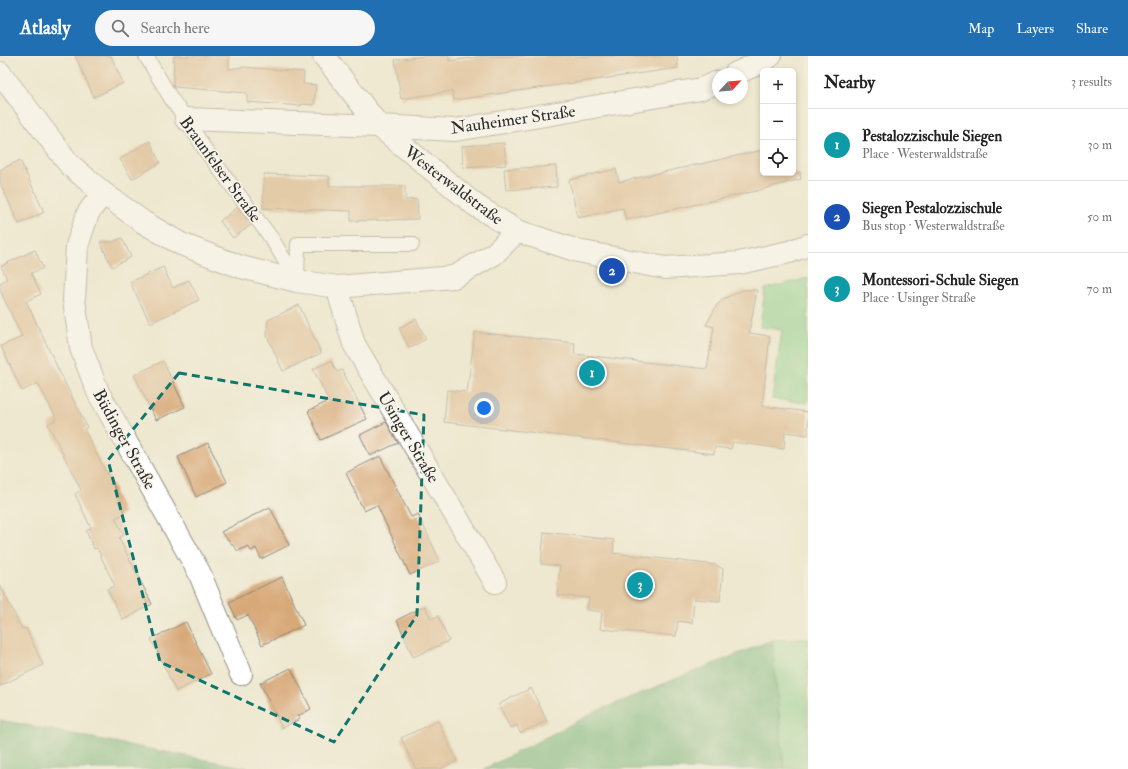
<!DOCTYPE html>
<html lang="en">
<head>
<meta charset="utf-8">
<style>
  body { margin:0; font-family:"IM FELL Double Pica",serif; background:#f6f6f6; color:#222 }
  .controls { position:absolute; right:12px; top:12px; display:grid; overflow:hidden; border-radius:6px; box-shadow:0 2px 6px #0003 }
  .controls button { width:36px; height:36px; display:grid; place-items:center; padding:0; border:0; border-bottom:1px solid #e0e0e0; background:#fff; color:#222; font:20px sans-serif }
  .compass { position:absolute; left:712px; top:12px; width:36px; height:36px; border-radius:50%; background:#fff; box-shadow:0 2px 6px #0003; rotate:64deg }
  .you { position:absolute; left:484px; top:352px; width:14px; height:14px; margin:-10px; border:3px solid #fff; border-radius:50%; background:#1a73e8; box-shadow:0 0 0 6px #1a73e833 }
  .badge { display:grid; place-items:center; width:26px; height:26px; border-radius:50%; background:#1f6fb2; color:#fff; font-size:13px; font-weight:700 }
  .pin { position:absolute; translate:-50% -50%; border:2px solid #fff; box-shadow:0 1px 4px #0006 }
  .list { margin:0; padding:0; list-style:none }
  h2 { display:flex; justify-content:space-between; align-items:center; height:52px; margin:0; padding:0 16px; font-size:17px }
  h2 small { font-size:13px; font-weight:400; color:#767676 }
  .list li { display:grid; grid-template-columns:26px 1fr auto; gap:12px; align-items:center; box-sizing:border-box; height:72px; padding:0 16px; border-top:1px solid #e0e0e0 }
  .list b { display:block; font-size:15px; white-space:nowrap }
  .list p { margin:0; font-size:13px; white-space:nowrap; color:#767676 }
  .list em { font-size:13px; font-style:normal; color:#767676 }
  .icon { flex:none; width:22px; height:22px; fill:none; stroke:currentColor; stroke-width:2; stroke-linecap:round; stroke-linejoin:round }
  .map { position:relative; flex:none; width:808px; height:713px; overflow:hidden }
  header { display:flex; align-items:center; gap:24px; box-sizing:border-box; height:56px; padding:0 20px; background:#1f6fb2; color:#fff }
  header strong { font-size:19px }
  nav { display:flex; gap:22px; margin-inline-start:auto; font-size:14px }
  .search { width:280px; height:36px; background:#f6f6f6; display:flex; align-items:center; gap:10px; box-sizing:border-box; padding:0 14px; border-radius:22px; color:#767676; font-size:15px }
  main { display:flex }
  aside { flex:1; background:#fff }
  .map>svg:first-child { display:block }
</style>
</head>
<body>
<header>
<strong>Atlasly</strong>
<div class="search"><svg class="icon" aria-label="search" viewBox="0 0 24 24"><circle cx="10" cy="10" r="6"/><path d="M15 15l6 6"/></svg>Search here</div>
<nav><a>Map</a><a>Layers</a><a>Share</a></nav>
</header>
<main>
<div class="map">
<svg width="808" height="713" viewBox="0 0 808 713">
  <rect width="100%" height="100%" fill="#f7f3e8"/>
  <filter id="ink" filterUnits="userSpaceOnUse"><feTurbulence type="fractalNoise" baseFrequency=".025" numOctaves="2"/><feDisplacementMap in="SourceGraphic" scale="8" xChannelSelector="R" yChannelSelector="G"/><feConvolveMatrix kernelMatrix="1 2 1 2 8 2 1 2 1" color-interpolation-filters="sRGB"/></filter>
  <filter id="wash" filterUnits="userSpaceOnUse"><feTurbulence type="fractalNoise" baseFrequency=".012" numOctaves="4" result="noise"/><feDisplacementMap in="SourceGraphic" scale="16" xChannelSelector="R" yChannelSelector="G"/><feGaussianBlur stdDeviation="0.9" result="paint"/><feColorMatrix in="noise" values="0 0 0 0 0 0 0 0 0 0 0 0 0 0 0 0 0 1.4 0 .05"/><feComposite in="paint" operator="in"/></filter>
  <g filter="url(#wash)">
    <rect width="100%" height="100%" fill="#eee8d0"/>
    <path fill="#87cf8b" stroke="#597d5b" d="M 808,222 L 808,347 L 772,343 L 782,274 L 760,271 L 765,233 Z
      M 808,583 L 808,713 L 784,713 L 772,584 Z"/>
    <path fill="#6db277" stroke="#4c6e51" d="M 772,584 L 784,713 L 484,713 L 599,654 Z
      M 0,664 L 253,713 L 0,713 Z"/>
    <g id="blocks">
      <path fill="#d8a978" d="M 75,0 L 111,0 L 123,27 L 94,41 Z
        M 174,0 L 229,0 L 229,13 L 243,11 L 304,16 L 303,28 L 316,29 L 314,49 L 301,48 L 301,50 L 247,46 L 247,37 L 174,31 L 173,28 Z
        M 424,0 L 449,0 L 449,5 L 486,0 L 677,0 L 678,12 L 454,44 L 452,35 L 401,43 L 395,4 Z
        M 150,85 L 160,107 L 132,123 L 120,103 Z
        M 504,87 L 506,109 L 463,112 L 462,90 Z
        M 763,94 L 763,117 L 800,117 L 801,123 L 756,135 L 626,164 L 623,152 L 578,162 L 569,124 L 616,113 L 619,126 Z
        M 20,104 L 44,156 L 19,168 L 0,127 L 0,114 Z
        M 556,110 L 557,131 L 506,134 L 504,113 Z
        M 264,118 L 329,120 L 329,130 L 405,130 L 405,144 L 417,143 L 418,163 L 351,165 L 351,155 L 263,152 Z
        M 238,151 L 251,169 L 233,182 L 220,165 Z
        M 122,182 L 131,201 L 112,211 L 100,186 L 113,186 Z
        M 35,194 L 43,212 L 31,217 L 41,238 L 26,245 L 60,317 L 87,371 L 84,373 L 116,436 L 115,437 L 124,458 L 115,462 L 124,479 L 119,482 L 152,548 L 123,564 L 107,533 L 115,530 L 97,492 L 94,493 L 86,475 L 91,472 L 75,438 L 81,434 L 48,368 L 57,363 L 38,327 L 22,335 L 1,290 L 22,281 L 0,234 L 0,227 L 7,223 L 1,210 Z
        M 163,211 L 173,232 L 189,224 L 199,244 L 150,267 L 130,226 Z
        M 743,234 L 757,234 L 749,277 L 770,280 L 762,350 L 808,356 L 808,379 L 785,376 L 784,393 L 733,386 L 731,393 L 715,391 L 714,398 L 444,366 L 447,334 L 467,336 L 475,276 L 575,287 L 574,298 L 707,313 L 714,271 L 706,269 L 717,249 L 725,242 Z
        M 299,249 L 321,297 L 283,315 L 267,280 L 268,264 Z
        M 416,263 L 426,283 L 409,292 L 399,272 Z
        M 163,305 L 185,351 L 156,364 L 134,319 Z
        M 331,305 L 337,316 L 342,314 L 367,363 L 321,384 L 308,355 L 329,345 L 313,313 Z
        M 386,366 L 398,387 L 370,400 L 360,379 Z
        M 208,387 L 227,426 L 196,441 L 178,401 Z
        M 380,400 L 411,461 L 418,458 L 440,505 L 410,519 L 377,449 L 364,455 L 346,417 Z
        M 270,451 L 289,489 L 261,503 L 256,492 L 251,495 L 248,490 L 238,495 L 221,476 Z
        M 544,476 L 614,484 L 613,497 L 716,509 L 723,513 L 720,545 L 694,543 L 692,567 L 678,565 L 676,580 L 600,573 L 602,556 L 587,554 L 589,542 L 557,539 L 560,510 L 541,508 Z
        M 282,521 L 304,569 L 262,589 L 248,559 L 237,564 L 229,546 Z
        M 0,529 L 22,573 L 26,572 L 43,609 L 0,630 Z
        M 425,550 L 431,563 L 438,560 L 449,585 L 413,601 L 397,564 Z
        M 186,566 L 211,618 L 176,635 L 151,583 Z
        M 291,612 L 311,653 L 298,660 L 300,663 L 282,672 L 260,627 Z
        M 531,632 L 547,665 L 520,677 L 517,669 L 510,672 L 499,648 Z
        M 438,665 L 457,705 L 440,713 L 416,713 L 401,682 Z"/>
    </g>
  </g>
  <g filter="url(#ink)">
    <use href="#blocks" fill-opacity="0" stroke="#8c8a7e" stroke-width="1"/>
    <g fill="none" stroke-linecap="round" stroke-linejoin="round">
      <defs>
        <path id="service" d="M 146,0 L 172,44 L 186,63 L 206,95 L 272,183 L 297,225 L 298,188 L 412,188"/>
        <path id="minor" d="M 324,0 L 379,70 L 475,149 L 517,175 L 578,195 L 665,212 L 739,207 L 789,196 L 808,189
          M 0,17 L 70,109 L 103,137 L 143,166 L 181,188 L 241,211 L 297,225 L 337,231 L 454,221 L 494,198 L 517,175
          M 735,18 L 761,6 L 770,0
          M 186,63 L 379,70 L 455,74 L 701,33 L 718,26
          M 103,137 L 88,157 L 77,190 L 74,244 L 81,292 L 98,336 L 199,516 L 241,618
          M 337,231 L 354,288 L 495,526"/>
      </defs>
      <use href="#service" stroke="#8c8a7e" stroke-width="16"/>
      <use href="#minor" stroke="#8c8a7e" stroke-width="24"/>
      <use href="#service" stroke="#fff" stroke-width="14"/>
      <use href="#minor" stroke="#fff" stroke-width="22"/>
    </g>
  </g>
  <path d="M0 0H808V713H0ZM 179,317 L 424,359 L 417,559 L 334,686 L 160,606 L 108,404 Z" fill="#eee8d0" fill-opacity=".55" fill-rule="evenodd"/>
  <path fill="none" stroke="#0f766e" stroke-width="3" stroke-dasharray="8 5" stroke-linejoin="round" d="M 179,317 L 424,359 L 417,559 L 334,686 L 160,606 L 108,404 Z"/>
  <g text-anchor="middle" stroke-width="3.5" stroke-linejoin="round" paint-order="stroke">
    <g font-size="17" fill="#2b2b2b" stroke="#f7f3e8">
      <text transform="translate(513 63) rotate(-8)" y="6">Nauheimer Straße</text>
      <text transform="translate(221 113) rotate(54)" y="6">Braunfelser Straße</text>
      <text transform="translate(454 129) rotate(37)" y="6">Westerwaldstraße</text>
      <text transform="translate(409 381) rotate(59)" y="6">Usinger Straße</text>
      <text transform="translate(125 383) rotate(61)" y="6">Büdinger Straße</text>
    </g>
  </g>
</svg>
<div class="controls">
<button>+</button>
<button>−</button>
<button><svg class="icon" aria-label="locate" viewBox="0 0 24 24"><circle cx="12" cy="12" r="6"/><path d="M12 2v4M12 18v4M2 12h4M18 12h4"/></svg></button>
</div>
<svg class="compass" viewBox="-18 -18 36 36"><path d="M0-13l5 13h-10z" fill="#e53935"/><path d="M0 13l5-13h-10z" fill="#767676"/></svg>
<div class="you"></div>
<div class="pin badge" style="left:592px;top:317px;background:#0f9aa8">1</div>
<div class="pin badge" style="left:612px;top:215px;background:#1a4fb4">2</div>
<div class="pin badge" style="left:640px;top:529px;background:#0f9aa8">3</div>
</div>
<aside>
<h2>Nearby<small>3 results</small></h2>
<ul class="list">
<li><span class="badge" style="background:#0f9aa8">1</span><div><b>Pestalozzischule Siegen</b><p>Place · Westerwaldstraße</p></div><em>30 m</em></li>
<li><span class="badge" style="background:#1a4fb4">2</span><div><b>Siegen Pestalozzischule</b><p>Bus stop · Westerwaldstraße</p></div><em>50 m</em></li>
<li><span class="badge" style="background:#0f9aa8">3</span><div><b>Montessori-Schule Siegen</b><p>Place · Usinger Straße</p></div><em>70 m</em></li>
</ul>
</aside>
</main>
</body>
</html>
